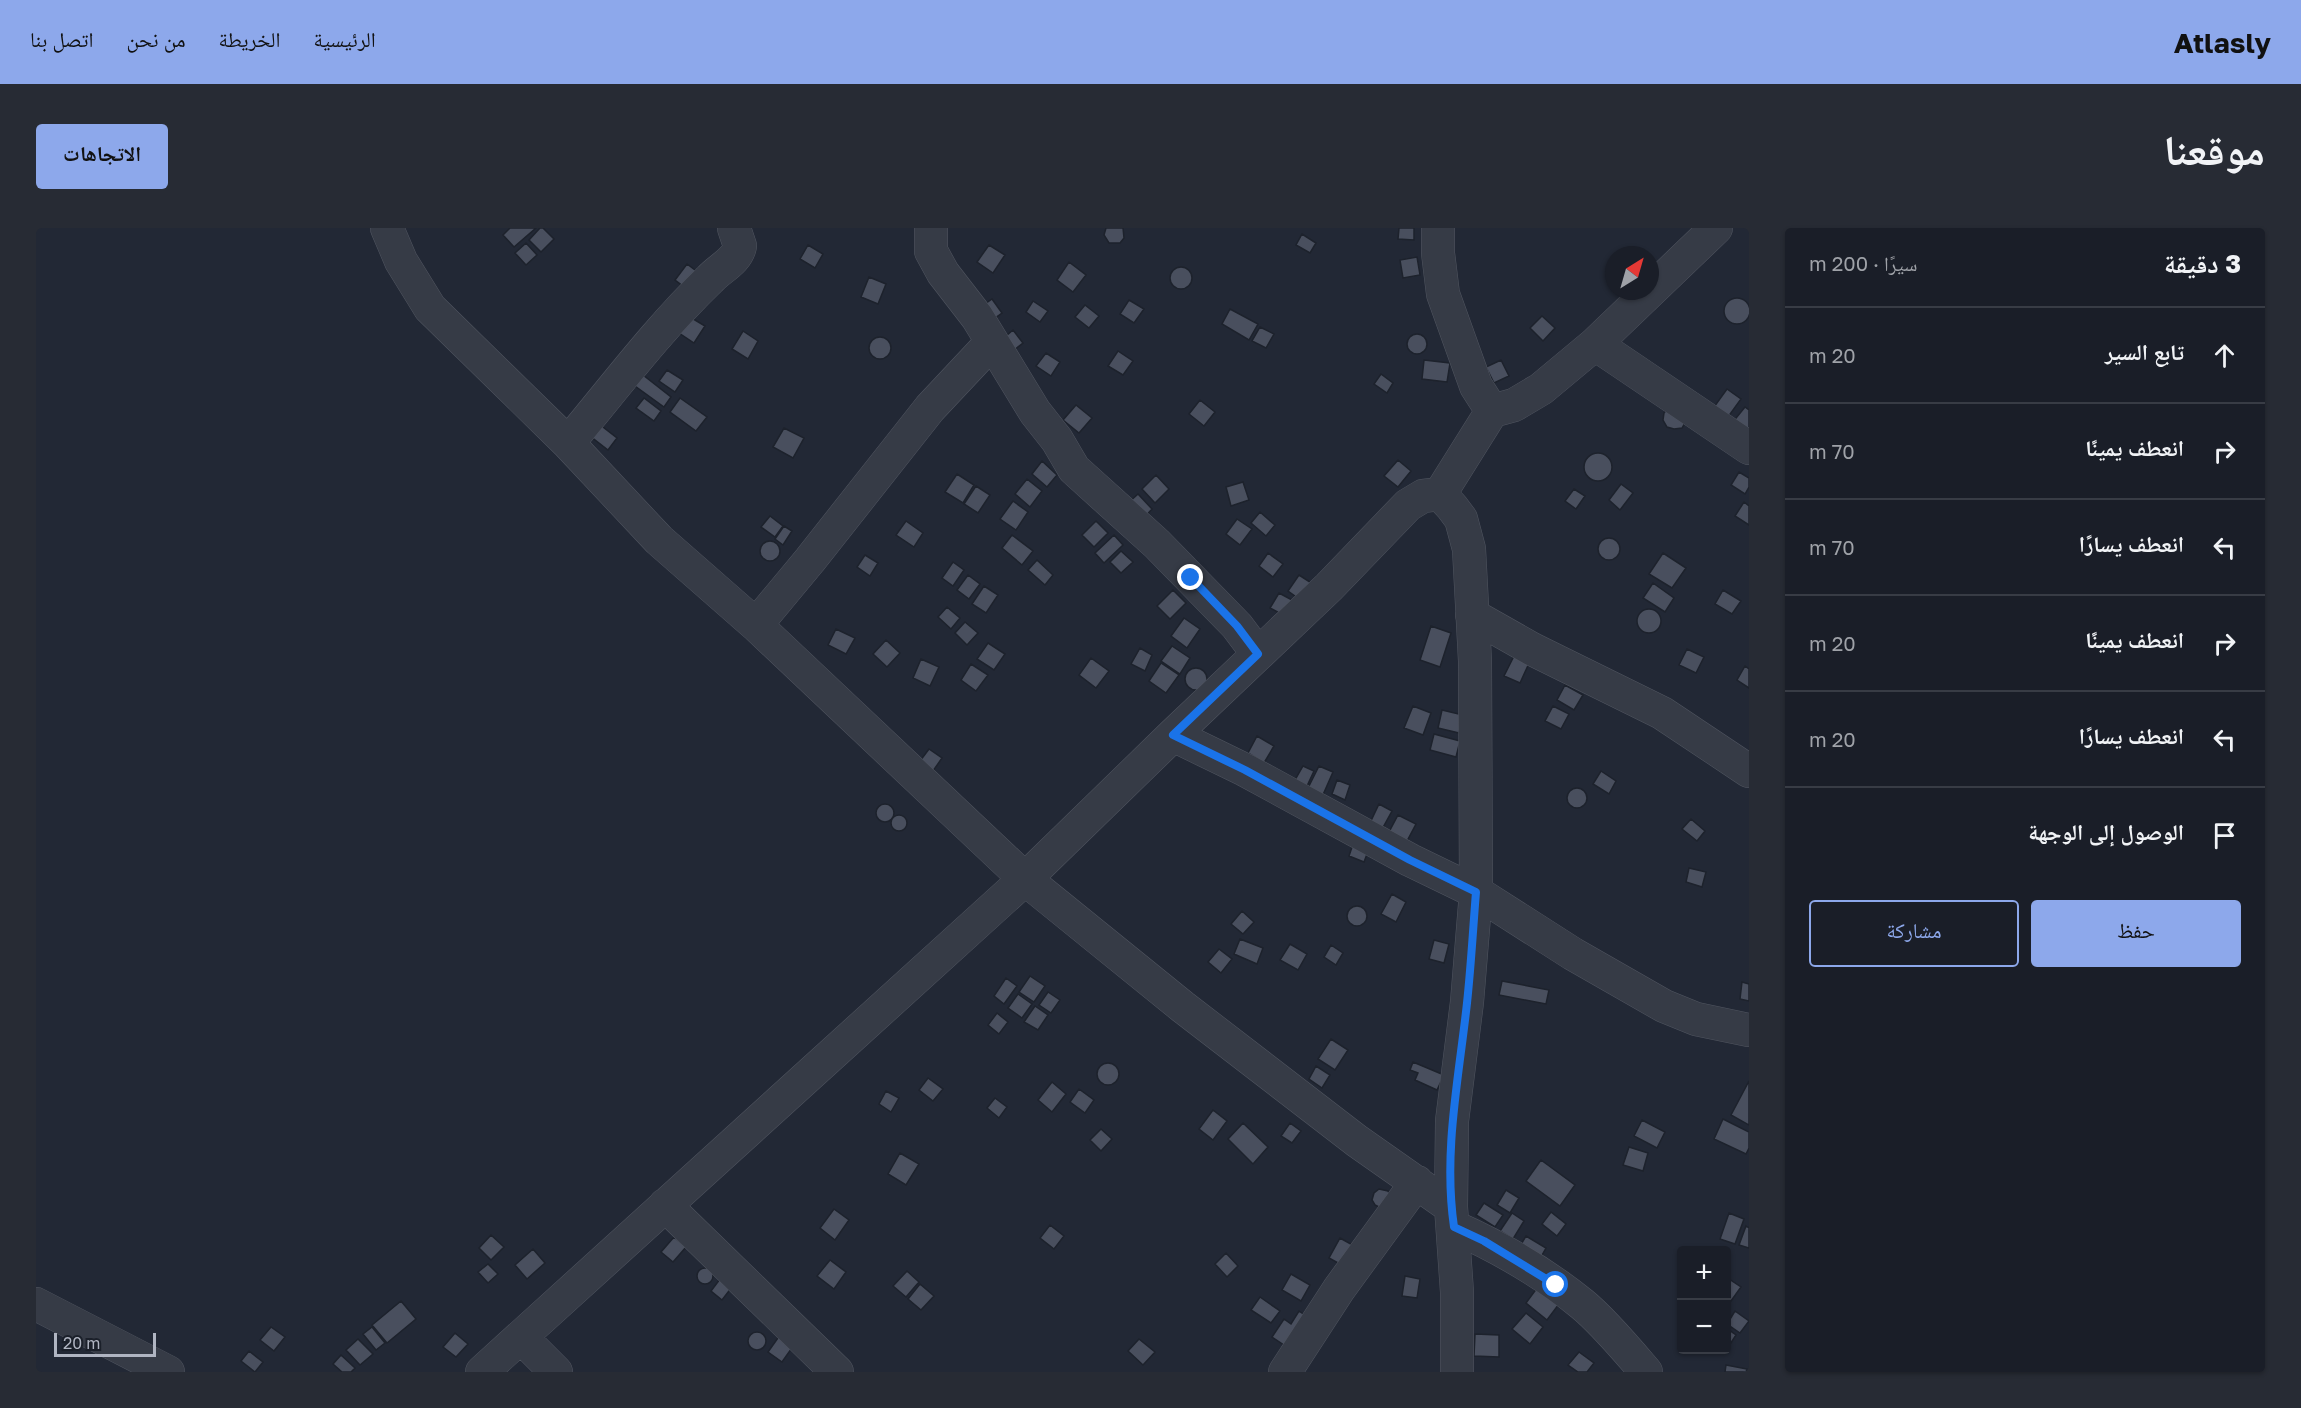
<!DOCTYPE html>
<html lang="ar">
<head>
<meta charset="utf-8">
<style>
  body { margin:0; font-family:"Golos Text","Noto Naskh Arabic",sans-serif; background:#272b34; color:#f1f3f6; direction:rtl }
  .controls { position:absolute; right:18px; bottom:18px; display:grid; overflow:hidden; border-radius:6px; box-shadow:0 2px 4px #0004 }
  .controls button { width:54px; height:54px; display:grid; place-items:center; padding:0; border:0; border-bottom:2px solid #383c45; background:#1a1e28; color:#f1f3f6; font:30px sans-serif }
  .compass { position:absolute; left:1569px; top:18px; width:54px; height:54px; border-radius:50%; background:#1a1e28; box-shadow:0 2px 4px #0004; rotate:37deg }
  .scale { position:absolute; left:18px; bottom:15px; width:102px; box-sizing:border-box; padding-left:6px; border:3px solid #b0b5c2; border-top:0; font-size:16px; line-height:21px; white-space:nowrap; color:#b0b5c2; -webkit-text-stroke:4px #1b202a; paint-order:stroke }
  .stop { position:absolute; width:18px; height:18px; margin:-14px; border:4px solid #1a73e8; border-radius:50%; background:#fff }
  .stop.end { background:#1a73e8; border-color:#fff; box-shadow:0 2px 6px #0008 }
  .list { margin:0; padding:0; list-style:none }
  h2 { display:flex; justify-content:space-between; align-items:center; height:78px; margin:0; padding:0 24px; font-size:26px }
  h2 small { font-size:20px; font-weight:400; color:#9fa2a8 }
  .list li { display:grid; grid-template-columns:39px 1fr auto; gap:18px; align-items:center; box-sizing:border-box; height:96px; padding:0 24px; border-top:2px solid #383c45 }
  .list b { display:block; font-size:22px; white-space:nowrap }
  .list em { font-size:20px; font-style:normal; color:#9fa2a8 }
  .actions { display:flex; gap:12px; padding:18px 24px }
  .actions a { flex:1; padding:14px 0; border:2px solid #8da8eb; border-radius:6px; text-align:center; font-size:21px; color:#8da8eb }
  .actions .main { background:#8da8eb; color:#111 }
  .icon { flex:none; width:33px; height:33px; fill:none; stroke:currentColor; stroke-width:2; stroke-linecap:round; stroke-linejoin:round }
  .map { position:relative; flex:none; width:1713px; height:1144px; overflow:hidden; direction:ltr; border-radius:6px }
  header { display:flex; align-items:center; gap:36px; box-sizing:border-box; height:84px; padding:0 30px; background:#8da8eb; color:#111 }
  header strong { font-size:28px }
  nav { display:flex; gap:33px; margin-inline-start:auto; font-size:21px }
  .intro { display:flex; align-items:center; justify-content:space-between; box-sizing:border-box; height:144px; padding:0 36px }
  h1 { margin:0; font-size:42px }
  .button { padding:15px 27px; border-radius:6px; background:#8da8eb; color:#111; font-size:21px; font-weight:700 }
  main { display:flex; gap:36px; padding:0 36px }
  aside { flex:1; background:#1a1e28; border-radius:6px; box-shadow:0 2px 4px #0004 }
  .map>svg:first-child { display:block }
</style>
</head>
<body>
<header>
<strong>Atlasly</strong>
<nav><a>الرئيسية</a><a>الخريطة</a><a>من نحن</a><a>اتصل بنا</a></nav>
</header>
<div class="intro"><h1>موقعنا</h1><a class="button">الاتجاهات</a></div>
<main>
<aside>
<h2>3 دقيقة<small>سيرًا · 200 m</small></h2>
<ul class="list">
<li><svg class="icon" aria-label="ahead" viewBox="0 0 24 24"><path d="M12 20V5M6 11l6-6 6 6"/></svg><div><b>تابع السير</b></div><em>20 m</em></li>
<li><svg class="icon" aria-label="right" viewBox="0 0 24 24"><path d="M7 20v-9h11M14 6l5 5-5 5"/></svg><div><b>انعطف يمينًا</b></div><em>70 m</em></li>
<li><svg class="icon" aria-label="left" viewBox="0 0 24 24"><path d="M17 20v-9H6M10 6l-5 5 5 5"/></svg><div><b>انعطف يسارًا</b></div><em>70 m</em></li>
<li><svg class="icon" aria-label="right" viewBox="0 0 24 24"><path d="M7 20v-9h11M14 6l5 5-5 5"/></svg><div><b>انعطف يمينًا</b></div><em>20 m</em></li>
<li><svg class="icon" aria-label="left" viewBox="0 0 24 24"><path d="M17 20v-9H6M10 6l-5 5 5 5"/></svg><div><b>انعطف يسارًا</b></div><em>20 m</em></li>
<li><svg class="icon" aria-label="arrive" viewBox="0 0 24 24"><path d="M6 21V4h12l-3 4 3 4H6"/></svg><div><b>الوصول إلى الوجهة</b></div></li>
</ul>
<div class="actions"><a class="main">حفظ</a><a>مشاركة</a></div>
</aside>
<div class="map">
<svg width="1713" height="1144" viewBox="0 0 1713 1144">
  <rect width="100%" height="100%" fill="#222835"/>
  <path fill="#494f5e" stroke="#1d222c" stroke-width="1.5" d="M 474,0 L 500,0 L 478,19 L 467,7 Z
    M 504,0 L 507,0 L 518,11 L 505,24 L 493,12 Z
    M 1070,0 L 1087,0 L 1088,10 L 1084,15 L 1073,15 L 1068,7 Z
    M 1363,0 L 1378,0 L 1378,12 L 1362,11 Z
    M 1266,6 L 1280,15 L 1274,25 L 1260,17 Z
    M 490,15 L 501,27 L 490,37 L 479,25 Z
    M 772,17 L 787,26 L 779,40 L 764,31 Z
    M 953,17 L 969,27 L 957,45 L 941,34 Z
    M 1381,29 L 1384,47 L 1367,50 L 1364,32 Z
    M 1033,34 L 1050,47 L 1037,64 L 1021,52 Z
    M 651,36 L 667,48 L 655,64 L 639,52 Z
    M1134 50a11 11 0 1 1 22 0a11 11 0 1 1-22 0Z
    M 833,49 L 850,56 L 842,76 L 825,69 Z
    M1688 83a13 13 0 1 1 26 0a13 13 0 1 1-26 0Z
    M 956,71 L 966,85 L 952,95 L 942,81 Z
    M 1093,72 L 1108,81 L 1098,95 L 1084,86 Z
    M 997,73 L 1012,83 L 1004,94 L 990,84 Z
    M 1049,77 L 1063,88 L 1053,100 L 1039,89 Z
    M 1194,81 L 1222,96 L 1213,112 L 1186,96 Z
    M 1506,88 L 1519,100 L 1507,113 L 1494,100 Z
    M 654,89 L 669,98 L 658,115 L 643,105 Z
    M 1224,99 L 1238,106 L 1230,120 L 1216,113 Z
    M 977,102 L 987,115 L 973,126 L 963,114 Z
    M 707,103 L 722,113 L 712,131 L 696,121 Z
    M1371 116a10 10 0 1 1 20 0a10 10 0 1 1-20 0Z
    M833 120a11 11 0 1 1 22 0a11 11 0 1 1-22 0Z
    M 1082,123 L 1097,133 L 1087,147 L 1072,138 Z
    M 1010,125 L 1024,134 L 1015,148 L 1000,138 Z
    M 1388,132 L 1414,135 L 1411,154 L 1386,151 Z
    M 1465,132 L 1473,148 L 1458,155 L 1450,139 Z
    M 631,142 L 647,152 L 639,164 L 623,153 Z
    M 1345,146 L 1357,155 L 1351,165 L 1338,156 Z
    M 607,147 L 635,169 L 628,179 L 599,158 Z
    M 1691,161 L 1705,171 L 1692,189 L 1678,179 Z
    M 608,170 L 625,183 L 618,193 L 600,180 Z
    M 644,170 L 671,189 L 660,203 L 634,184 Z
    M 1164,172 L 1179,184 L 1168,198 L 1153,186 Z
    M 1040,177 L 1056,190 L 1043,205 L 1027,192 Z
    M 1709,179 L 1713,182 L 1713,208 L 1696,195 Z
    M 1631,181 L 1650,193 L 1646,200 L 1638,201 L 1631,199 L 1627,192 L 1628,185 Z
    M 563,196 L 581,210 L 572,222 L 554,208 Z
    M 748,200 L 768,210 L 757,230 L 737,219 Z
    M1548 239a14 14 0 1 1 28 0a14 14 0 1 1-28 0Z
    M 1362,232 L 1375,243 L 1362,259 L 1348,248 Z
    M 1006,233 L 1021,247 L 1011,259 L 996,246 Z
    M 1703,244 L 1713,250 L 1713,259 L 1709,266 L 1695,257 Z
    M 921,246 L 938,257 L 927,275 L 909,264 Z
    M 1120,247 L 1133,261 L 1119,275 L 1106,261 Z
    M 991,251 L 1006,263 L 994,279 L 979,266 Z
    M 1207,254 L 1213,272 L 1195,278 L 1190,259 Z
    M 1585,256 L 1597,265 L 1584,282 L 1573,272 Z
    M 940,258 L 954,267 L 942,285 L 928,276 Z
    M 1538,261 L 1549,268 L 1540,281 L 1529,273 Z
    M 1102,266 L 1116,281 L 1106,292 L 1091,276 Z
    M 977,273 L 992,284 L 980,302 L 964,291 Z
    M 1708,274 L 1713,278 L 1713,297 L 1699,288 Z
    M 1224,284 L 1239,297 L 1230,308 L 1215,295 Z
    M 734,288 L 747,298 L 739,309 L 725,299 Z
    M 1201,291 L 1216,301 L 1204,317 L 1190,306 Z
    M 870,293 L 887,305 L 878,319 L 860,307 Z
    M 1060,293 L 1072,305 L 1058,319 L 1046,307 Z
    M 748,298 L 756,303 L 747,317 L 739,311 Z
    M 976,307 L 997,323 L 986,337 L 966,320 Z
    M 1078,307 L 1087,317 L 1068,335 L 1059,325 Z
    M1562 321a11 11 0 1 1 22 0a11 11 0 1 1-22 0Z
    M724 323a10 10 0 1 1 20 0a10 10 0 1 1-20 0Z
    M 1085,323 L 1097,334 L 1085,345 L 1074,334 Z
    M 1232,325 L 1247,336 L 1237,349 L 1223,338 Z
    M 1627,325 L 1650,340 L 1636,360 L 1613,346 Z
    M 829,327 L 842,335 L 834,348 L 821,339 Z
    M 1001,332 L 1017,347 L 1009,357 L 992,342 Z
    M 917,334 L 928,342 L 917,358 L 906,350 Z
    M 932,347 L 944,356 L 933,371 L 921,362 Z
    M 1263,347 L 1277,356 L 1266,373 L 1252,363 Z
    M 1617,355 L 1638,370 L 1629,384 L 1607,370 Z
    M 948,358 L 962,367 L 950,385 L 936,376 Z
    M 1137,362 L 1150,375 L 1134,391 L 1121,378 Z
    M 1687,362 L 1705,373 L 1696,386 L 1679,376 Z
    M 1243,365 L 1258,373 L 1249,388 L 1234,380 Z
    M 911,379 L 924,390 L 915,401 L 902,389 Z
    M1601 393a12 12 0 1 1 24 0a12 12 0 1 1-24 0Z
    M 1148,390 L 1164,401 L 1151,420 L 1135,408 Z
    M 929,394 L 942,405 L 931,417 L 919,405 Z
    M 1395,398 L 1415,405 L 1404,439 L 1384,432 Z
    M 800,401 L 819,410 L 810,426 L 792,417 Z
    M 850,412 L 864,425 L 851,439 L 837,426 Z
    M 952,415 L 969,426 L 958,442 L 941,431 Z
    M 1136,418 L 1154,430 L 1144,446 L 1125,433 Z
    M 1104,420 L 1116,427 L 1109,443 L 1095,436 Z
    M 1651,421 L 1668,429 L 1660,445 L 1643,437 Z
    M 1479,426 L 1494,433 L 1484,455 L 1468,448 Z
    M 1055,430 L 1073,443 L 1060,460 L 1043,447 Z
    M 885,431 L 903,439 L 894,458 L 877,450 Z
    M 1125,435 L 1143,447 L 1130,465 L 1113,453 Z
    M 935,436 L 952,447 L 940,463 L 925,452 Z
    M 1709,438 L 1713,441 L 1713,460 L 1701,452 Z
    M1149 451a11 11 0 1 1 22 0a11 11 0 1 1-22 0Z
    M 1529,457 L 1547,467 L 1538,482 L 1521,472 Z
    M 1377,478 L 1395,485 L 1387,507 L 1368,500 Z
    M 1517,478 L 1533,486 L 1525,501 L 1509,493 Z
    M 1406,482 L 1427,487 L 1423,505 L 1402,500 Z
    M 1398,506 L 1424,513 L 1420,529 L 1394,522 Z
    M 1221,508 L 1238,518 L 1228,535 L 1212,525 Z
    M 893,521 L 906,530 L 897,543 L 884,533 Z
    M 1267,538 L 1278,543 L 1271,558 L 1259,552 Z
    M 1283,538 L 1297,544 L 1286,569 L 1271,562 Z
    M 1565,543 L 1580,553 L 1573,566 L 1557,556 Z
    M 1301,552 L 1314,557 L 1309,572 L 1296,566 Z
    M1531 570a10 10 0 1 1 20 0a10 10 0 1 1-20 0Z
    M840 585a9 9 0 1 1 18 0a9 9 0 1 1-18 0Z
    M 1343,576 L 1356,583 L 1345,603 L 1333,597 Z
    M 1362,587 L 1380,596 L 1371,613 L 1353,604 Z
    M855 595a8 8 0 1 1 16 0a8 8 0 1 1-16 0Z
    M 1655,591 L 1669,603 L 1661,613 L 1646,601 Z
    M 1320,607 L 1336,613 L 1328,634 L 1313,628 Z
    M 1653,640 L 1670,644 L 1666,659 L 1650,654 Z
    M 1356,666 L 1370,674 L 1360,694 L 1345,686 Z
    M1311 688a10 10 0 1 1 20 0a10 10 0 1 1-20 0Z
    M 1206,683 L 1218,694 L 1207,706 L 1195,696 Z
    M 1204,711 L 1227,720 L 1221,736 L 1198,726 Z
    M 1398,712 L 1413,716 L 1408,735 L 1393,731 Z
    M 1254,716 L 1271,726 L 1262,742 L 1244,732 Z
    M 1295,717 L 1307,725 L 1300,737 L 1288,729 Z
    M 1183,721 L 1196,731 L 1185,745 L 1172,734 Z
    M 994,748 L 1009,758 L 998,774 L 983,764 Z
    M 970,750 L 981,758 L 968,776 L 958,768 Z
    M 1466,753 L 1513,762 L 1510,776 L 1463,767 Z
    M 1706,754 L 1713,756 L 1713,773 L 1704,771 Z
    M 1012,764 L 1024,772 L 1015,785 L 1003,777 Z
    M 982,766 L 996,776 L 986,790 L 972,780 Z
    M 999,778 L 1012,787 L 1002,802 L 988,794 Z
    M 961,785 L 972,794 L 963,806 L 952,797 Z
    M 1295,811 L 1312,822 L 1299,842 L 1282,831 Z
    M 1377,834 L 1408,847 L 1401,862 L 1379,852 L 1382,845 L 1374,842 Z
    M1061 846a11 11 0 1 1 22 0a11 11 0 1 1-22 0Z
    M 1280,838 L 1294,847 L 1286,860 L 1273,851 Z
    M 892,850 L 907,861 L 897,873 L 883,862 Z
    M 1713,853 L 1713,897 L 1695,887 Z
    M 1016,854 L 1030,866 L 1016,884 L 1002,872 Z
    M 1043,861 L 1058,872 L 1049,885 L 1034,874 Z
    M 850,863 L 863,870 L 855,884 L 843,876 Z
    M 959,870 L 971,879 L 963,890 L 951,880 Z
    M 1177,882 L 1191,893 L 1177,912 L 1163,901 Z
    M 1687,891 L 1713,904 L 1713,920 L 1710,926 L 1678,911 Z
    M 1606,892 L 1629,904 L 1621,920 L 1598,908 Z
    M 1207,895 L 1232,919 L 1217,936 L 1192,911 Z
    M 1254,895 L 1265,903 L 1256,915 L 1245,908 Z
    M 1065,901 L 1076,911 L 1065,923 L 1054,912 Z
    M 1593,919 L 1612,925 L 1607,943 L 1587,937 Z
    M 864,925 L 883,936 L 870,957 L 852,946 Z
    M 1505,932 L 1539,957 L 1524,978 L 1490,953 Z
    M 1343,961 L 1352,963 L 1355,968 L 1345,980 L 1339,977 L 1336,972 L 1338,965 Z
    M 1470,962 L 1483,970 L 1474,985 L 1461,977 Z
    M 1448,975 L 1467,987 L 1459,999 L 1440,987 Z
    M 798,981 L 813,992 L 799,1012 L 784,1000 Z
    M 1515,984 L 1530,996 L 1521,1008 L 1506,996 Z
    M 1476,985 L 1488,993 L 1477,1011 L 1464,1003 Z
    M 1693,985 L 1708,991 L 1699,1016 L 1684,1011 Z
    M 1014,997 L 1028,1008 L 1018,1021 L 1004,1010 Z
    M 1710,998 L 1713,1000 L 1713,1020 L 1703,1017 Z
    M 455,1007 L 468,1019 L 455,1032 L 443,1020 Z
    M 1490,1008 L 1510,1020 L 1501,1036 L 1481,1023 Z
    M 638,1009 L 650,1019 L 637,1034 L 625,1024 Z
    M 1304,1010 L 1322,1020 L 1311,1040 L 1293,1030 Z
    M 497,1021 L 509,1035 L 491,1051 L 479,1037 Z
    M 1190,1025 L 1202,1038 L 1191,1049 L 1179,1036 Z
    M 794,1032 L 810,1044 L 798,1061 L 781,1048 Z
    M 452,1036 L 462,1046 L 452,1055 L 442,1044 Z
    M661 1048a8 8 0 1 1 16 0a8 8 0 1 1-16 0Z
    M 871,1043 L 883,1054 L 870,1069 L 857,1058 Z
    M 1255,1046 L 1274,1057 L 1265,1073 L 1246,1062 Z
    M 1369,1048 L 1384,1051 L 1381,1070 L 1366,1068 Z
    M 1690,1049 L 1705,1059 L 1690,1080 Z
    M 684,1051 L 696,1059 L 686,1072 L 675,1063 Z
    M 884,1056 L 898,1068 L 885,1082 L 872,1071 Z
    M 1501,1060 L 1523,1076 L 1511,1092 L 1490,1075 Z
    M 1224,1069 L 1244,1083 L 1235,1095 L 1215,1082 Z
    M 365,1073 L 380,1091 L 351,1115 L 336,1097 Z
    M 1263,1083 L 1277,1093 L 1257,1123 L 1236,1109 L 1248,1091 L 1255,1096 Z
    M 1699,1083 L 1713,1093 L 1704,1105 L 1691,1096 Z
    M 1490,1085 L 1507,1099 L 1494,1116 L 1476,1101 Z
    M 235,1099 L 249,1109 L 238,1123 L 224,1112 Z
    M 336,1099 L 349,1115 L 340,1122 L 327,1106 Z
    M 1690,1100 L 1700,1107 L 1691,1121 L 1690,1120 Z
    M712 1113a9 9 0 1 1 18 0a9 9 0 1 1-18 0Z
    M 419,1105 L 432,1116 L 420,1129 L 407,1119 Z
    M 1439,1106 L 1463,1107 L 1463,1129 L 1438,1128 Z
    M 744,1107 L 758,1117 L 746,1134 L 732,1124 Z
    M 322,1111 L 337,1126 L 324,1137 L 310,1122 Z
    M 1103,1111 L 1119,1124 L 1107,1137 L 1092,1123 Z
    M 213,1123 L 227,1134 L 219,1144 L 205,1133 Z
    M 1543,1124 L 1558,1135 L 1551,1144 L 1542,1144 L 1532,1137 Z
    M 305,1127 L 319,1140 L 315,1144 L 306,1144 L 297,1136 Z
    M 1690,1137 L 1711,1141 L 1710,1144 L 1689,1144 Z"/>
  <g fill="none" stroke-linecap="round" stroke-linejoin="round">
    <defs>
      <path id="minor" d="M 351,0 L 365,33 L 394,80 L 532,215 L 623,312 L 720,397 L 989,651 L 1147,779 L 1321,913 L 1415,979
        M 895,0 L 895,23 L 907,45 L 941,89 L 999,184 L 1021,212 L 1038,241 L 1121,316 L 1201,398 L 1222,426
        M 1402,0 L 1402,25 L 1407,66 L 1440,158 L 1456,183
        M 1559,116 L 1713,220
        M 532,215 C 578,160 622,101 674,51 C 684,40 701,33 704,18 L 698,0
        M 1404,266 L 1416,279 L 1425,291 L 1433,321 L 1439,433 L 1440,664 L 1431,774 L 1416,893 L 1415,979 L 1421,1064 L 1421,1144
        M 1404,266 L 1456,183 L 1478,177 L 1505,161 L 1559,116 L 1680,0
        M 1436,387 L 1496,421 L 1626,485 L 1713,543
        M 720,397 L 774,332 L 894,180 L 955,115
        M 1137,507 L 1209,542 L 1374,632 L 1440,664 L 1537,726 L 1628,778 L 1660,791 L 1713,802
        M 629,977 L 801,1144
        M 1418,999 C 1463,1019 1508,1045 1546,1076 C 1567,1093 1592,1123 1610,1144
        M 0,1076 L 132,1144
        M 485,1109 L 520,1144
        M 446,1144 L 989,651 L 1137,507 L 1293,359 L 1372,277 L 1387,268 L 1404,266
        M 1249,1144 L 1303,1061 L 1381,954"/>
    </defs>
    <use href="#minor" stroke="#505560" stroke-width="34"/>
    <use href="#minor" stroke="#363b46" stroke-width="33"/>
  </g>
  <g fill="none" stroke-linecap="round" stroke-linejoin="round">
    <path stroke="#1a73e8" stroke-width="8" d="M 1155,350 L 1201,398 L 1222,426 L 1137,507 L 1209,542 L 1374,632 L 1440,664 C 1437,701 1435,738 1431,775 C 1423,849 1407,924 1418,999 L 1448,1013 L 1520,1057"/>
  </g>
</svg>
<div class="controls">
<button>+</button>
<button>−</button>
</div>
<svg class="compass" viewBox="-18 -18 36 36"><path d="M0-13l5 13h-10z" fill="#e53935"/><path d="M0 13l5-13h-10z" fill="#9fa2a8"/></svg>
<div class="scale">20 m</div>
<div class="stop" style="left:1520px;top:1057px"></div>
<div class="stop end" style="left:1155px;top:350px"></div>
</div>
</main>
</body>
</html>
